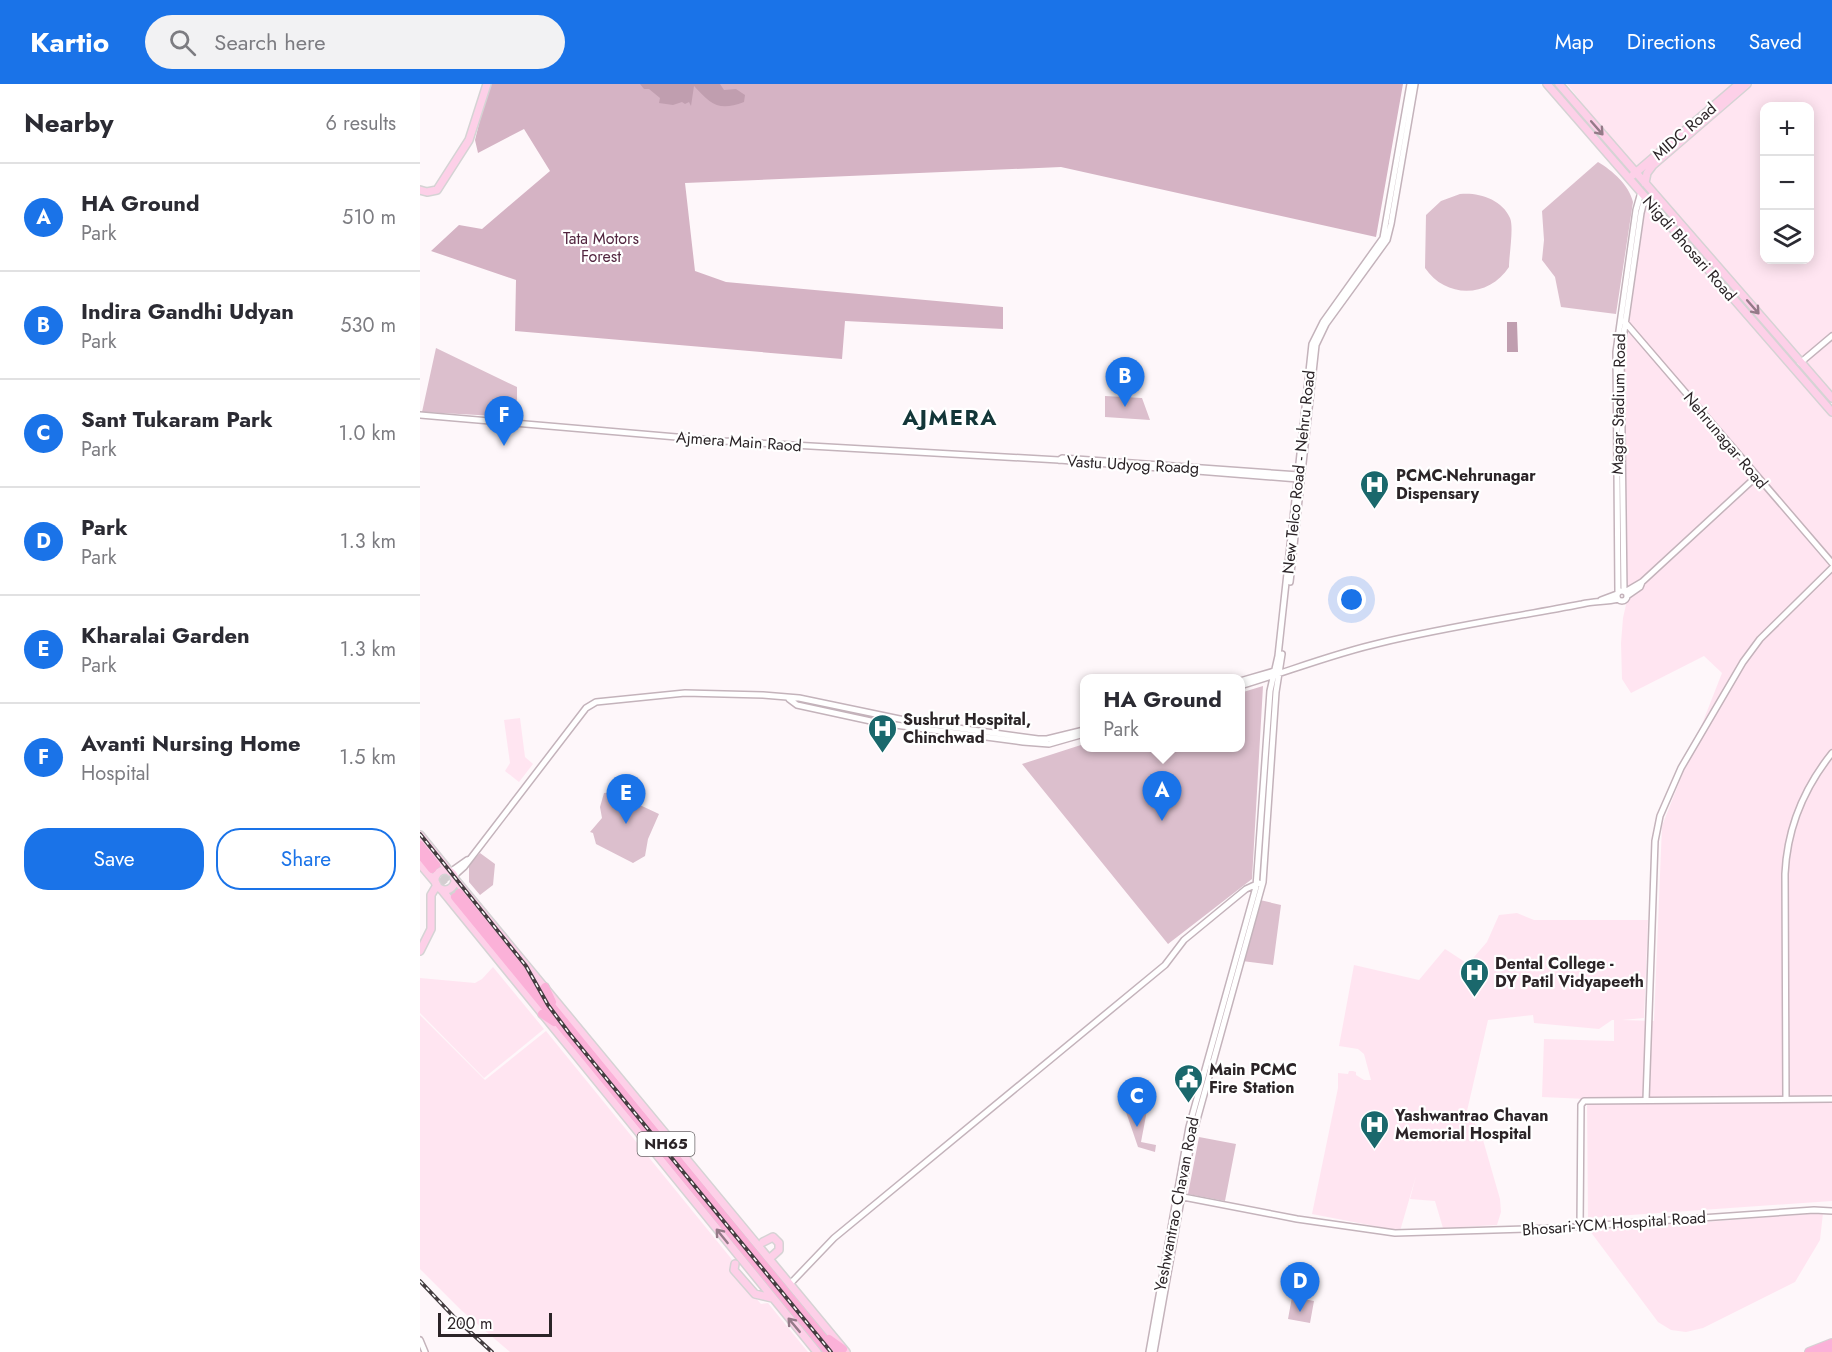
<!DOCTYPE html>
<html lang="en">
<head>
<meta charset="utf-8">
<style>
  body { margin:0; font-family:Jost,sans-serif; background:#f2f2f3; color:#2b2b33 }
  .controls { position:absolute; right:18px; top:18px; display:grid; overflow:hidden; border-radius:12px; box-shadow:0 3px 15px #0003 }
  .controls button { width:54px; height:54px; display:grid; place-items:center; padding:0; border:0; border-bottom:2px solid #e1e1e2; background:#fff; color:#2b2b33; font:30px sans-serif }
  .scale { position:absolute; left:18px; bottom:15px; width:114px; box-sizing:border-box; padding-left:6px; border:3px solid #2b2427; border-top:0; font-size:16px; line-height:21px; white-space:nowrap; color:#2b2427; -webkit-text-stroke:4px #fff; paint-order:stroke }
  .you { position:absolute; left:932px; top:516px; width:21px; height:21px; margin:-15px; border:4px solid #fff; border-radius:50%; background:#1a73e8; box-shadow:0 0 0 9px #1a73e833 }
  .badge { display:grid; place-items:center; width:39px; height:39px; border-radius:50%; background:#1a73e8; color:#fff; font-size:20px; font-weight:700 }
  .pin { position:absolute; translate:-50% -50px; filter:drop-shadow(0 2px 3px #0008) }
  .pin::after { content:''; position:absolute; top:32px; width:21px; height:18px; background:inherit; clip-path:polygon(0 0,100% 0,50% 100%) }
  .popup { position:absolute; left:660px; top:590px; width:165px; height:78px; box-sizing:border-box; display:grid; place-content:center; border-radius:12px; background:#fff; filter:drop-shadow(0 2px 4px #0005); font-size:20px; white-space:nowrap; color:#7c7c81 }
  .popup b { font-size:22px; color:#2b2b33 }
  .popup::after { content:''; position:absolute; left:50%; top:100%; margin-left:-12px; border:12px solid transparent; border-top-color:#fff }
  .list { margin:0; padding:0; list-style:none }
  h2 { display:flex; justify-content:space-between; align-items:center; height:78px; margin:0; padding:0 24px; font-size:26px }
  h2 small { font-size:20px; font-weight:400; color:#7c7c81 }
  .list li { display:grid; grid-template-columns:39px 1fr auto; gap:18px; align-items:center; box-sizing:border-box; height:108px; padding:0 24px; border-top:2px solid #e1e1e2 }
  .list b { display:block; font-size:22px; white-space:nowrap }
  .list p { margin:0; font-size:20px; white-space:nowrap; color:#7c7c81 }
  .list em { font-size:20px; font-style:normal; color:#7c7c81 }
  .actions { display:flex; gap:12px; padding:18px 24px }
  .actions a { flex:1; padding:14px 0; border:2px solid #1a73e8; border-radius:24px; text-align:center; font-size:21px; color:#1a73e8 }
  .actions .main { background:#1a73e8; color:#fff }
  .icon { flex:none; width:33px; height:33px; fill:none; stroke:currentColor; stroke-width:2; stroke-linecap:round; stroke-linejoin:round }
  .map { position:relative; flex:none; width:1412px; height:1268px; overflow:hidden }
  header { display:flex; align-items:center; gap:36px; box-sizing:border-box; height:84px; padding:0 30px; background:#1a73e8; color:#fff }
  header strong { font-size:28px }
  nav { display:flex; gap:33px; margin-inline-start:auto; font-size:21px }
  .search { width:420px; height:54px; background:#f2f2f3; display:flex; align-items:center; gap:15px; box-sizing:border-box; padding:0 21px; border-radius:33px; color:#7c7c81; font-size:22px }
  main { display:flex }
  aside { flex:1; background:#fff }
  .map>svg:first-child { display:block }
</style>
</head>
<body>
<header>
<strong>Kartio</strong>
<div class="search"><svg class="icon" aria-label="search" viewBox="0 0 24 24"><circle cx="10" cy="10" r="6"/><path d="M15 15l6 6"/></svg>Search here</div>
<nav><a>Map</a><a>Directions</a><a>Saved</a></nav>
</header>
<main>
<aside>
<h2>Nearby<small>6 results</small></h2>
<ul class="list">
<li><span class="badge">A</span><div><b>HA Ground</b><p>Park</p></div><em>510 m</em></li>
<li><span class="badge">B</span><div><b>Indira Gandhi Udyan</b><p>Park</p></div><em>530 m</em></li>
<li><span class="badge">C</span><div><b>Sant Tukaram Park</b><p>Park</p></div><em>1.0 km</em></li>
<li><span class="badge">D</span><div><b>Park</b><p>Park</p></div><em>1.3 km</em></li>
<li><span class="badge">E</span><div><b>Kharalai Garden</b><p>Park</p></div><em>1.3 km</em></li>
<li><span class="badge">F</span><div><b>Avanti Nursing Home</b><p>Hospital</p></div><em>1.5 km</em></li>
</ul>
<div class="actions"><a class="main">Save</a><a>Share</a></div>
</aside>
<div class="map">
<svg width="1412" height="1268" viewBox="0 0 1412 1268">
  <rect width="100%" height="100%" fill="#fef7fa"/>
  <path fill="#ffe5f1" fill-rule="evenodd" d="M 1147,0 L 1412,0 L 1412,313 L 1226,100 ZM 1344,22 L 1390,22 L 1390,176 L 1344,176 Z
    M 1226,117 L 1412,330 L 1412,1117 L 1168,1134 L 1167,1015 L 1122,1013 L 1124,955 L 1194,957 L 1194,936 L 1192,936 L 1179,945 L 1114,939 L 1113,931 L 1068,936 L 1047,1027 L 1061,1049 L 1080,1115 L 1081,1128 L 1077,1141 L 1023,1144 L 1015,1117 L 990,1115 L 996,1092 L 980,1147 L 892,1130 L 918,1004 L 918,989 L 928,990 L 929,987 L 933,987 L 936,988 L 936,991 L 944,996 L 951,996 L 944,970 L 938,965 L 919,962 L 934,881 L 999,896 L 1025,865 L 1048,880 L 1067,858 L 1079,831 L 1097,829 L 1114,836 L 1228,836 L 1224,934 L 1202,936 L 1234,937 L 1242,742 L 1302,589 L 1284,572 L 1211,609 L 1202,595 L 1201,559 L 1203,534 L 1208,512 L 1202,427 L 1204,297 L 1210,224 Z
    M 100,634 L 105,673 L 113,680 L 99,698 L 85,687 L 90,679 L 84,636 Z
    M 73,883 L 124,945 L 64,994 L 0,929 L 0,894 L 55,899 L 62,895 Z
    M 0,931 L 65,996 L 126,947 L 314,1178 L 312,1186 L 341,1220 L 348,1219 L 388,1268 L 90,1268 L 41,1226 L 0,1185 Z
    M 1403,1129 L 1400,1156 L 1375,1198 L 1283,1244 L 1266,1248 L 1251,1246 L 1238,1238 L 1170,1147 Z"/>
  <path fill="#dcbfcd" d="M 1178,78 C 1193,87 1209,101 1213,118 L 1196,230 L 1141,223 L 1135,193 L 1122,176 L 1124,156 L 1122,127 Z
    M 1040,110 C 1058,108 1082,115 1090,134 C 1094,143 1089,171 1089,183 C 1069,214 1026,215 1005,184 L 1006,131 L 1021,117 Z
    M 16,264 L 97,303 L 97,333 L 2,328 Z
    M 685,312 L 722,314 L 730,336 L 685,333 Z
    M 843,602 L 832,795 L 748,860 L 602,680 L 664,660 L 664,664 L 820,664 L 820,609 Z
    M 192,708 L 239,730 L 228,755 L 225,772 L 213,779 L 176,760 L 173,749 L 170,748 L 182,734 L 180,723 L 184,709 Z
    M 60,769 L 75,780 L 73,801 L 60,811 L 49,798 L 49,781 Z
    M 840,816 L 861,821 L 853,881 L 822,877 Z
    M 704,1016 L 728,1021 L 721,1058 L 736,1061 L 735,1068 L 718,1063 L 706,1028 Z
    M 779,1053 L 816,1060 L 805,1117 L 768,1110 Z
    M 872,1213 L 894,1217 L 890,1239 L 868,1235 Z"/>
  <path fill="#d5b3c4" d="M 69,0 L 983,0 L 956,153 L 641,83 L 265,99 L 275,187 L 306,198 L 583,223 L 583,245 L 425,237 L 422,275 L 95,247 L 96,196 L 11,167 L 39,141 L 62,145 L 130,87 L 104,45 L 58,69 L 55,56 Z"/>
  <path fill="#c09eaf" d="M 220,0 L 300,0 L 304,6 L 316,5 L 325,11 L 324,18 C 298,28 291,20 274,2 L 271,22 L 269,18 L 265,20 L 262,18 L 253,21 L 239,19 L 240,14 L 229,5 L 224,5 Z
    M 1087,238 L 1097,238 L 1098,268 L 1087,268 Z"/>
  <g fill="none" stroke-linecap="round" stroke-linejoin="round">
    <path stroke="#d4cdd0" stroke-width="8" stroke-dasharray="8 4" stroke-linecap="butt" d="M 16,781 L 39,809
      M 12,785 L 35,813"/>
    <defs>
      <path id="minor" d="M 1204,237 L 1412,479
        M 1380,279 L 1412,252
        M 0,331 L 303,357 L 639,376 L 878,395
        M 639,376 L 642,374 L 879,391
        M 870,498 L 896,261 L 906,240 L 967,156 L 971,140 L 995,0
        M1197 512a5 5 0 1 1 10 0a5 5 0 1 1-10 0Z
        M 1204,507 L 1201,269 L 1221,129 L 1223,121 L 1229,115
        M 1198,508 L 1196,268 L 1216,126 L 1221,108
        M 1205,508 L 1222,498
        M 1207,512 L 1220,503 L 1222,498 L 1337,392
        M 1181,516 L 1197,510
        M 820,597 L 858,586
        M 820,602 C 867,588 912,570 960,559 C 1026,543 1095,533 1162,520 C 1174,517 1186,518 1198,515
        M 369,615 L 377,621 L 460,639 L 603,658 L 629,660 L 664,650
        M 30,788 L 47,776
        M 34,792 L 44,783 L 166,624 L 176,618 L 265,609 L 343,611 L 379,614 L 494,638 L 618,655 L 627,655 L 664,646
        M 1366,1015 L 1365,790 C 1367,746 1384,704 1412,669
        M 1226,1016 L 1235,757 L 1240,732 L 1261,684 L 1323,578 L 1340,555 L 1412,484
        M 758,1112 L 877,1135 L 975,1149 L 1138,1144 L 1394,1126 L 1412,1127
        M 1160,1142 L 1161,1021 L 1164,1017 L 1412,1015
        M 370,1200 L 414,1154 L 745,881 L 764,856 L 826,805 L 839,799
        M 0,1256 L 5,1268
        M 729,1268 L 769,1043 L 836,803 L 850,607 L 858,572 L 892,260 L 903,238 L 963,154 L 990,0
        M 734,1268 L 772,1054 L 843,798 L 856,608 L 862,570"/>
      <path id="major" d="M 1127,0 L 1412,328
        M 1139,0 L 1412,314
        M 1213,91 L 1319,0
        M 1225,99 L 1227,89 L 1233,81 L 1327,0
        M 0,106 L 7,108 L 17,106 L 49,56 L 67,0
        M 0,751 L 30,788
        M 0,780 L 16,799
        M15 796a10 10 0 1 1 20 0a10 10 0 1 1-20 0Z
        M 34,794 L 426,1268
        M 21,805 L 397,1268
        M 0,867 L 11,845 L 11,811 L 17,801
        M 343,1158 L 353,1153 L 359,1159 L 359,1166 L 349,1175
        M 315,1180 L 314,1186 L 335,1210 L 352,1214"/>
      <path id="highway" d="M 0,761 L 16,781
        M 0,770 L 12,785
        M 39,809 L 415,1268
        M 35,813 L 408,1268
        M 125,903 L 132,918
        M 122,930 L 134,938
        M 409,1255 L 423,1265
        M 1389,1268 L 1412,1259
        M 1404,1268 L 1412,1265"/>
    </defs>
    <use href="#minor" stroke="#c4b3bb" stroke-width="8"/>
    <use href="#major" stroke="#d5d3d4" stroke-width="10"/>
    <use href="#highway" stroke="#d5d3d4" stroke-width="10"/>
    <use href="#minor" stroke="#fff" stroke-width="5"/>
    <use href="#major" stroke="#fdd0e8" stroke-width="7"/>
    <use href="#highway" stroke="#fbb1d8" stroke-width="8"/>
    <defs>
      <path id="rail" d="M 0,750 L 106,882 L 128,921 L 149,949 L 411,1268
        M 0,1197 L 35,1234 L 72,1268"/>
    </defs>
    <use href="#rail" stroke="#443d40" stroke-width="4"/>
    <use href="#rail" stroke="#fff" stroke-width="1.5" stroke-dasharray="4.5" stroke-linecap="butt"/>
  </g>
  <defs><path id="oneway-shaft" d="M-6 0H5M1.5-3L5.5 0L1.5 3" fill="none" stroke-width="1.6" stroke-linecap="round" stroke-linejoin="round" transform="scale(1.5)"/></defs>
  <g stroke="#947a88">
    <use href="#oneway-shaft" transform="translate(1177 44) rotate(49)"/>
    <use href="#oneway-shaft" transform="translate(1333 223) rotate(49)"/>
    <use href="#oneway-shaft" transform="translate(302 1152) rotate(-129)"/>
    <use href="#oneway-shaft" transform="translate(374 1241) rotate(-130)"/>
  </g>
  <defs>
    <symbol id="hospital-pin" viewBox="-11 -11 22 30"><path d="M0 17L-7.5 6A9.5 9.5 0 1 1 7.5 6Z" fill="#1a686c" stroke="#fff"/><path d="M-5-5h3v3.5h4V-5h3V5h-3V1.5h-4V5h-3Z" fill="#fff"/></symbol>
    <symbol id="civic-pin" viewBox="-11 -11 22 30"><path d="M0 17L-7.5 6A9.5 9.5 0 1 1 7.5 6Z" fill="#1a686c" stroke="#fff"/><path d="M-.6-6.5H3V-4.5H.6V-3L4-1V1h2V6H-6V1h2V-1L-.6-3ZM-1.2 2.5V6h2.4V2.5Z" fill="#fff"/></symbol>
  </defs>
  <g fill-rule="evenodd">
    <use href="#hospital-pin" x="938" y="384" width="33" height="45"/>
    <use href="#hospital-pin" x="446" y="628" width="33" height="45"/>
    <use href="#hospital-pin" x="1038" y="872" width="33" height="45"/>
    <use href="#civic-pin" x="752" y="978" width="33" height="45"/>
    <use href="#hospital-pin" x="938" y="1024" width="33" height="45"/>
  </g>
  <g text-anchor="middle" stroke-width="4.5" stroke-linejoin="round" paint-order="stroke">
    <rect fill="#fff" stroke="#6b6668" stroke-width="1.5" x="217.5" y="1048" width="57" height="24" rx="4.5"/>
    <g font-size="15" font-weight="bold" fill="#2b2427">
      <text x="246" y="1065">NH65</text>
    </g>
    <g font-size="16" fill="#2b2427" stroke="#fff">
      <text transform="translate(1264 47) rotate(-41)" y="6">MIDC Road</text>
      <text transform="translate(1270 164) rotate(49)" y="6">Nigdi Bhosari Road</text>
      <text transform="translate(1198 320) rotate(-89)" y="6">Magar Stadium Road</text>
      <text transform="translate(1306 356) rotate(50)" y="6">Nehrunagar Road</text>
      <text transform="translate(319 357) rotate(4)" y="6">Ajmera Main Raod</text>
      <text transform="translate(713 380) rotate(3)" y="6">Vastu Udyog Roadg</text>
      <text transform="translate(878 388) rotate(-84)" y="6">New Telco Road - Nehru Road</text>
      <text transform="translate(756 1120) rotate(-79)" y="6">Yeshwantrao Chavan Road</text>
      <text transform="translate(1194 1139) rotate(-4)" y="6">Bhosari-YCM Hospital Road</text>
    </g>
    <g font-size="16" fill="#532640" stroke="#fff">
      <text x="181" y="160">Tata Motors<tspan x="181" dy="18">Forest</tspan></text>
    </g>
    <g font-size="16" font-weight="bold" fill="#2b2427" stroke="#fff" text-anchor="start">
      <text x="976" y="397">PCMC-Nehrunagar<tspan x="976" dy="18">Dispensary</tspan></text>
      <text x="483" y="641">Sushrut Hospital,<tspan x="483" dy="18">Chinchwad</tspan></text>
      <text x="1075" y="885">Dental College -<tspan x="1075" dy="18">DY Patil Vidyapeeth</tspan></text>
      <text x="789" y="991">Main PCMC<tspan x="789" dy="18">Fire Station</tspan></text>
      <text x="975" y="1037">Yashwantrao Chavan<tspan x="975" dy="18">Memorial Hospital</tspan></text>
    </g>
    <g font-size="22" font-weight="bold" letter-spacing="1.5" fill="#133638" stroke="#fff">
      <text x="530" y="341">AJMERA</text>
    </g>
  </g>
</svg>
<div class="controls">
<button>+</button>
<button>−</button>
<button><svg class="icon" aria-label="layers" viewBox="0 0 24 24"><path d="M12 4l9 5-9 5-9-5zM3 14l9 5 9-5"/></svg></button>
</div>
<div class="scale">200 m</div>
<div class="you"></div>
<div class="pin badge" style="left:742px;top:737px">A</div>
<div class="popup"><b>HA Ground</b>Park</div>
<div class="pin badge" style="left:705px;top:323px">B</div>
<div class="pin badge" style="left:717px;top:1043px">C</div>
<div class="pin badge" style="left:880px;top:1228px">D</div>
<div class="pin badge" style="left:206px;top:740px">E</div>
<div class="pin badge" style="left:84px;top:362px">F</div>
</div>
</main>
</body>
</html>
